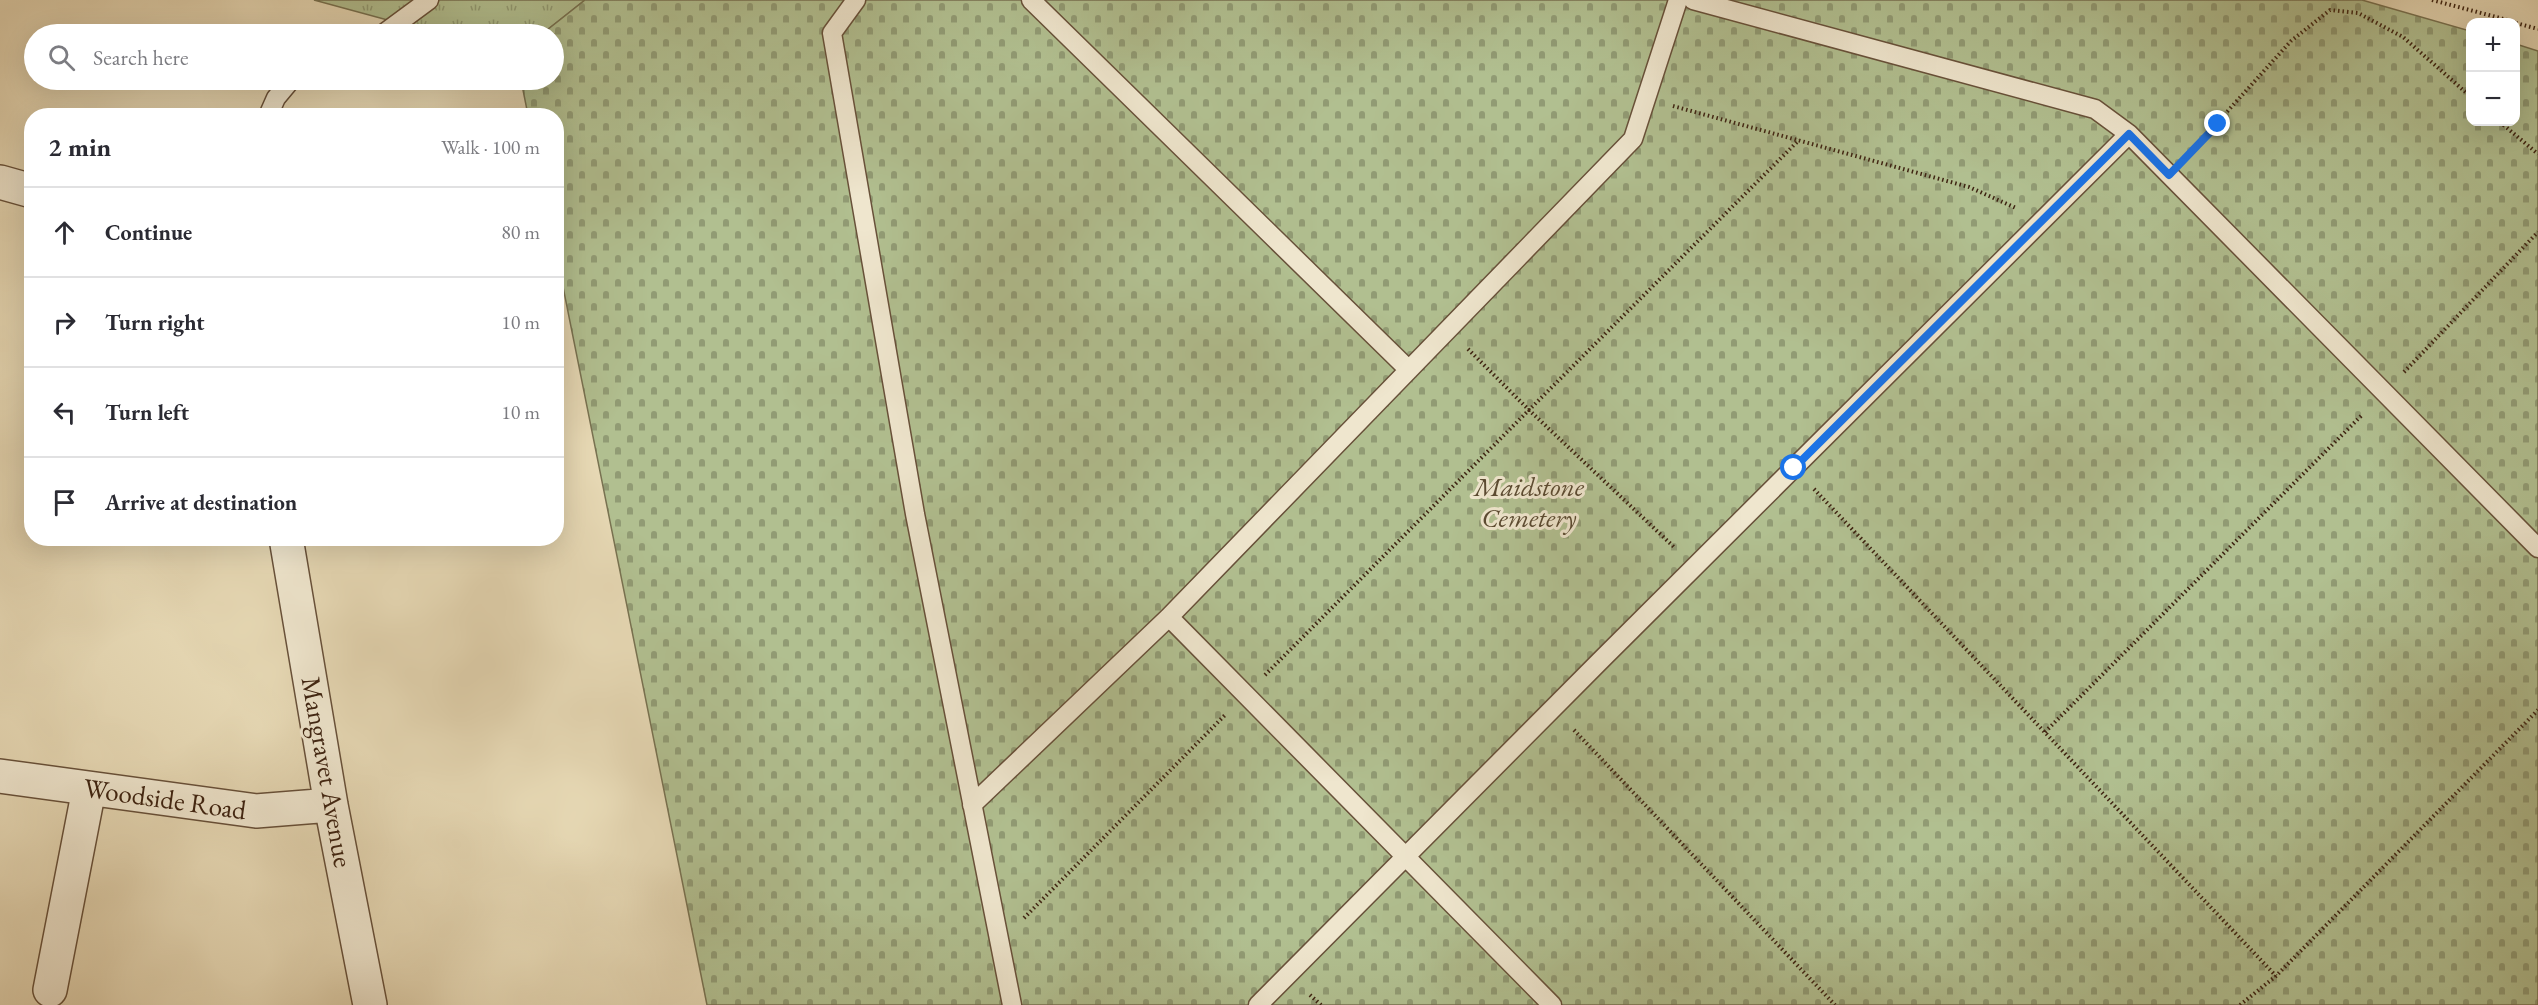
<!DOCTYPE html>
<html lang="en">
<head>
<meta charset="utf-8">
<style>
  body { margin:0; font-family:"EB Garamond",serif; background:#f7f7f7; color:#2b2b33 }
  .controls { position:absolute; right:18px; top:18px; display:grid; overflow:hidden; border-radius:12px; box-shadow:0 6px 24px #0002 }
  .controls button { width:54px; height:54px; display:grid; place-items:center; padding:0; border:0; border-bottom:2px solid #e1e1e2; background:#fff; color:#2b2b33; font:30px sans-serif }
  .stop { position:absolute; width:18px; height:18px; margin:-14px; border:4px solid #1a73e8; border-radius:50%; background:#fff }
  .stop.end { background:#1a73e8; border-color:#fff; box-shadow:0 2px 6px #0008 }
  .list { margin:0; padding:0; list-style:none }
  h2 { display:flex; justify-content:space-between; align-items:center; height:78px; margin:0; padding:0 24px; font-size:26px }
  h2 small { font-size:20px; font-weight:400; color:#7c7c81 }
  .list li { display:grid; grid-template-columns:39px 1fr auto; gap:18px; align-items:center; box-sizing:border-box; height:90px; padding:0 24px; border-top:2px solid #e1e1e2 }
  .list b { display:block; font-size:22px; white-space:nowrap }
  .list em { font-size:20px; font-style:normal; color:#7c7c81 }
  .icon { flex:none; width:33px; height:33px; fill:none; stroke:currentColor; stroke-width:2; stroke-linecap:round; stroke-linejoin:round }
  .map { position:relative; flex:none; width:2538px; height:1005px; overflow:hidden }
  .search { position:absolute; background:#fff; box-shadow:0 6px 24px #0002; left:24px; top:24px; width:540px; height:66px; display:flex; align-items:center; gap:15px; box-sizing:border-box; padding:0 21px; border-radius:33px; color:#7c7c81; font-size:22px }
  .panel { position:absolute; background:#fff; box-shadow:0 6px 24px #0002; left:24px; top:108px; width:540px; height:438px; border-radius:24px }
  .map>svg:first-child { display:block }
</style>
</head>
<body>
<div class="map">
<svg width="2538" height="1005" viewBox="0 0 2538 1005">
  <defs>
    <pattern id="grass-tufts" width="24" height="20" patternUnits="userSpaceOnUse" patternTransform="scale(1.5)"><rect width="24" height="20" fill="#b1bf90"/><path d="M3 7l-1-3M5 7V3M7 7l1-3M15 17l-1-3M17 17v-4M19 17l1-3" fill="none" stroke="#919b74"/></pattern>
    <pattern id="cemetery-stones" width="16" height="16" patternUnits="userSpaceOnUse" patternTransform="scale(1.5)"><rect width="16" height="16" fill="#b1bf90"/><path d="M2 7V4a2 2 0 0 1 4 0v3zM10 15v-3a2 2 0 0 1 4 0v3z" fill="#919b74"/></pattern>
  </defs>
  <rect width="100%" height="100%" fill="#e6d8b4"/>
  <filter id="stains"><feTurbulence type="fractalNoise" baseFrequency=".00333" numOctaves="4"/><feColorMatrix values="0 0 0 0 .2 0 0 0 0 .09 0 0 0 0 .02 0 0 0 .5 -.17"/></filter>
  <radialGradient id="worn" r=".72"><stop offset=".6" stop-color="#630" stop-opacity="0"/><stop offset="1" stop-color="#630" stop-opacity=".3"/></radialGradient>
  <path fill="url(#grass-tufts)" stroke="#787251" stroke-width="1.5" d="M 314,0 L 585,0 L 542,34 L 439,34 Z"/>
  <path fill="url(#cemetery-stones)" stroke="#787251" stroke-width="1.5" d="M 585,0 L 2362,0 L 2470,31 L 2470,122 L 2516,122 L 2516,44 L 2538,51 L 2538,1005 L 707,1005 L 557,257 L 556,116 L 528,115 L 521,80 L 554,80 L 554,34 L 542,34 Z"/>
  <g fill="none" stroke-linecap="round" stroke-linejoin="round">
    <defs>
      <path id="lane" d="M 856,0 L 832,33 L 915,514 L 1012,1005
        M 1031,0 L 1409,370
        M 1693,0 L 2095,109 L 2129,134 L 2538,548
        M 383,34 L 429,0
        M 268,116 L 276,98 L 291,80
        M 972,805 L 1169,617
        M 1258,1005 L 1601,660 L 2129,134
        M 1552,1005 L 1169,617 L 1633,139 L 1678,0"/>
      <path id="street" d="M 0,182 L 32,191
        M 286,538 L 331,805 L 370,1005
        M 0,776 L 256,811 L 331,805
        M 50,990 L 89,789"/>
    </defs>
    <use href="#lane" stroke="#68513a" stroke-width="21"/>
    <use href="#street" stroke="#68513a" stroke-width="36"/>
    <path stroke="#3e2412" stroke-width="4" stroke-dasharray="1.5 3" stroke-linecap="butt" d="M 2432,0 L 2515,22
      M 2516,23 L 2538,29
      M 1673,106 L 1969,187 L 2016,208
      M 2500,122 L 2538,154
      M 2188,155 L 2291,41 L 2330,10 L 2358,13 L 2403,37 L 2470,96
      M 1468,349 L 1529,410 L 1799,140
      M 2404,372 L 2538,232
      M 1814,489 L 2276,976
      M 1265,675 L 1529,410 L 1674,547
      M 1574,730 L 1835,1005
      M 2045,732 L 2363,414
      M 1024,918 L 1226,714
      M 1310,995 L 1321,1005
      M 2240,1005 L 2276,976 L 2538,710"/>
    <use href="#lane" stroke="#efe6ce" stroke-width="18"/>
    <use href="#street" stroke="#efe6ce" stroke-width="33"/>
  </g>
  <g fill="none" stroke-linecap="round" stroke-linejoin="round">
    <path stroke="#1a73e8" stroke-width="8" d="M 1794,468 L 2129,134 L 2169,175 L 2218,124"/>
  </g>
  <g text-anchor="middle" stroke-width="6" stroke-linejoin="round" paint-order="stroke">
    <g font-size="27" font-style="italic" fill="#5b4b32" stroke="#efe6ce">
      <text x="1529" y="496">Maidstone<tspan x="1529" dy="31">Cemetery</tspan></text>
    </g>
    <g font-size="27" fill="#3e2412" stroke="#efe6ce">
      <text transform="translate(327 772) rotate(80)" y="9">Mangravet Avenue</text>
      <text transform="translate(165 799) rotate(8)" y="9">Woodside Road</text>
    </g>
  </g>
  <rect width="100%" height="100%" filter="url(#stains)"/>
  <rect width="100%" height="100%" fill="url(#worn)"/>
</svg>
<div class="controls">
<button>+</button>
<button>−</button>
</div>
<div class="stop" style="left:1794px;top:468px"></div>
<div class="stop end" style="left:2218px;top:124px"></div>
<div class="search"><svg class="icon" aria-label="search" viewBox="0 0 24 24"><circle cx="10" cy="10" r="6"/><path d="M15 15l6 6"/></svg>Search here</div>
<section class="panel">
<h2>2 min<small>Walk · 100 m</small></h2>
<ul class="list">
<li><svg class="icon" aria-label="ahead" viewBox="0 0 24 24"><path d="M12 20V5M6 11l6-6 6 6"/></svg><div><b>Continue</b></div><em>80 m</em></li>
<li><svg class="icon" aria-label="right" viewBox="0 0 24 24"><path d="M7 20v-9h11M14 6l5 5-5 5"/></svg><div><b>Turn right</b></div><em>10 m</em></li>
<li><svg class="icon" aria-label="left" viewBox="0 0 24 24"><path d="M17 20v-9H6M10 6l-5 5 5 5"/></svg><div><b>Turn left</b></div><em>10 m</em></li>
<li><svg class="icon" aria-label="arrive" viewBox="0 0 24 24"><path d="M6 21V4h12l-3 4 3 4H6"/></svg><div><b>Arrive at destination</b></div></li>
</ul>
</section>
</div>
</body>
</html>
